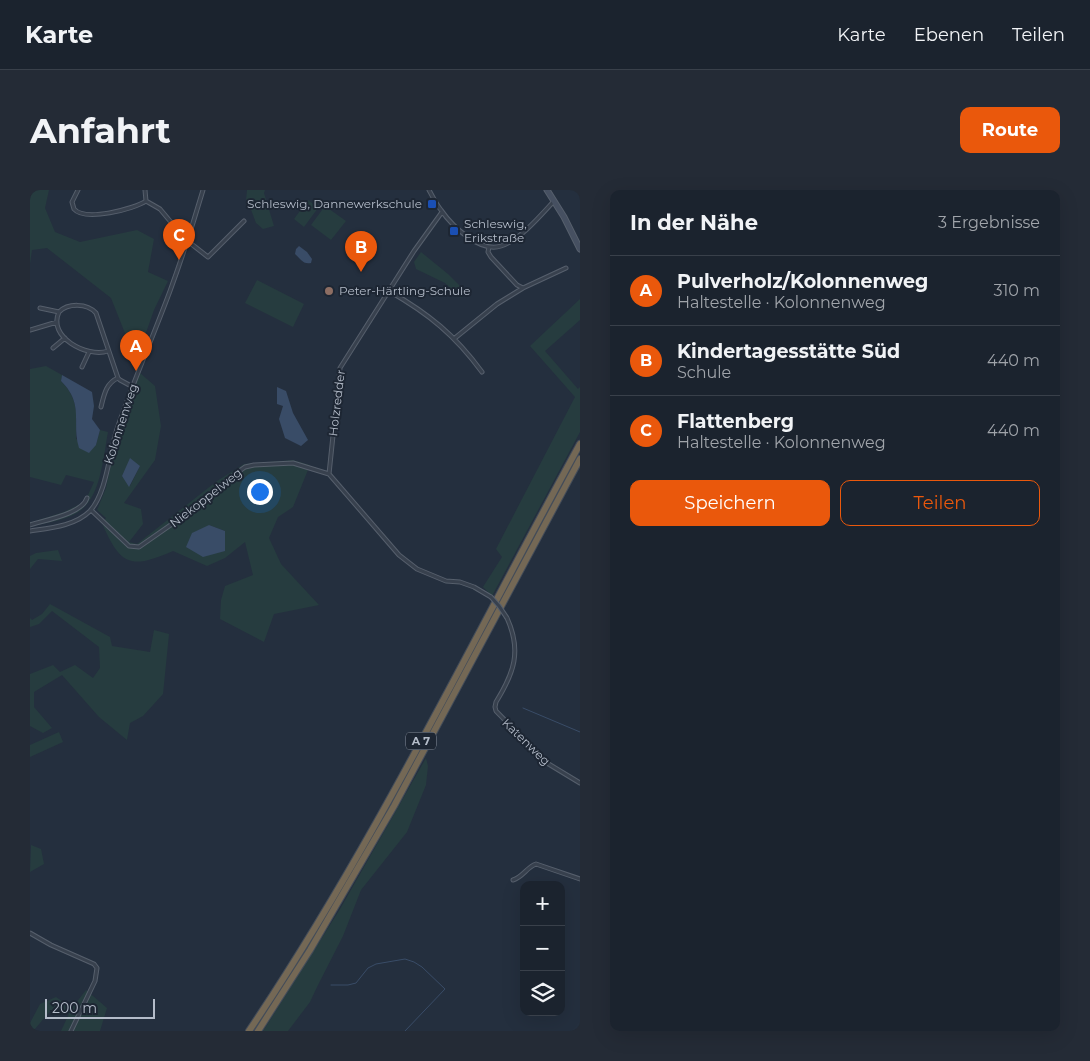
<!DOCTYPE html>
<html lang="de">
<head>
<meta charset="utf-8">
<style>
  body { margin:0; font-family:Montserrat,sans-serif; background:#242b36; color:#f1f3f6 }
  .controls { position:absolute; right:15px; bottom:15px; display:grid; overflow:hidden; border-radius:10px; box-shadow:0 5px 20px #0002 }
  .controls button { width:45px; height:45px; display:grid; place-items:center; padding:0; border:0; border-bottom:1px solid #39404a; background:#1b232e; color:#f1f3f6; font:25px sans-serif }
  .scale { position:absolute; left:15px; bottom:12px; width:110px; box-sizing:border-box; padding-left:5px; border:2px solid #b4bcc9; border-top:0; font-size:14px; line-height:18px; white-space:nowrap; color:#b4bcc9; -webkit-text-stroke:4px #1d2633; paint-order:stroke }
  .you { position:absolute; left:229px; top:301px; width:18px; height:18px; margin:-12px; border:4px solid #fff; border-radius:50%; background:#1a73e8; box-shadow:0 0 0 8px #1a73e833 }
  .badge { display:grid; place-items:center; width:32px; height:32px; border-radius:50%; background:#ea580c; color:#fff; font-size:16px; font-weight:700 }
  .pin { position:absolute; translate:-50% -41px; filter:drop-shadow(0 1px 2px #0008) }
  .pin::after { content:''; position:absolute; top:26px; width:18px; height:15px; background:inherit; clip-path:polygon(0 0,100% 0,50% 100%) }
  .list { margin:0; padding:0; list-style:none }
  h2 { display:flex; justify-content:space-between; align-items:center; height:65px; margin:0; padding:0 20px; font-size:21px }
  h2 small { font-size:16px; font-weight:400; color:#a0a4aa }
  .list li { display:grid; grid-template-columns:32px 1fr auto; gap:15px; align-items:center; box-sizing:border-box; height:70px; padding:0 20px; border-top:1px solid #39404a }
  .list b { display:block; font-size:19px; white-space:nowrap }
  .list p { margin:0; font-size:16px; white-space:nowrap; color:#a0a4aa }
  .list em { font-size:16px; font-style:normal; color:#a0a4aa }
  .actions { display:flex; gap:10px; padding:15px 20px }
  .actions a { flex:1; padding:11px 0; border:1px solid #ea580c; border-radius:10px; text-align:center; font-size:18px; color:#ea580c }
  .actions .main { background:#ea580c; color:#fff }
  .icon { flex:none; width:28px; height:28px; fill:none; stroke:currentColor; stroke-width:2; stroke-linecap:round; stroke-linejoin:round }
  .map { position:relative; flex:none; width:550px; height:841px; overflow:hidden; border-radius:10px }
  header { display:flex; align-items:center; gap:30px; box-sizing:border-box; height:70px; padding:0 25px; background:#1b232e; border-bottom:1px solid #39404a }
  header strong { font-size:24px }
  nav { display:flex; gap:28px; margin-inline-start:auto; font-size:18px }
  .intro { display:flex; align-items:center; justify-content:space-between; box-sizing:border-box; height:120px; padding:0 30px }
  h1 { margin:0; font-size:35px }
  .button { padding:12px 22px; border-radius:10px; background:#ea580c; color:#fff; font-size:18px; font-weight:700 }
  main { display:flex; gap:30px; padding:0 30px }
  aside { flex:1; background:#1b232e; border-radius:10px; box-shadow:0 5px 20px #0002 }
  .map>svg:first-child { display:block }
</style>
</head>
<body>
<header>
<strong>Karte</strong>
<nav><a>Karte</a><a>Ebenen</a><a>Teilen</a></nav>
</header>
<div class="intro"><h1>Anfahrt</h1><a class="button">Route</a></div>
<main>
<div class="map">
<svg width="550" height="841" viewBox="0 0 550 841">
  <rect width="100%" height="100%" fill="#242f3e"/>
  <path fill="#263c3f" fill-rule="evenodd" d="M 0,0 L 19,0 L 15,18 L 25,42 L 50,52 L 107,40 L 124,49 L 118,82 L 138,91 L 124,120 L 106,171 L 81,108 L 17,58 L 2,60 L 0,74 Z
    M 217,0 L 235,0 L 234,3 L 244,36 L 233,39 L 226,33 L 220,17 L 216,10 Z
    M 278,10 L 288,18 L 274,37 L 264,29 Z
    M 295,16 L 316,31 L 301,50 L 281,35 Z
    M 391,62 L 418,84 L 436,102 L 431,108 L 415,93 L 386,79 L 384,72 Z
    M 227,90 L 274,114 L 263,137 L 215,113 Z
    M 550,109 L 550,130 L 515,161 L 548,199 L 550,197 L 550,242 L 462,406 L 453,397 L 472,367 L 466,359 L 545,207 L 500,156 Z
    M 16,176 L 32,185 L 31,191 C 49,209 47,226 46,249 L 66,255 L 70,240 L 78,242 C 73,268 71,311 45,324 C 31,331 15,333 0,337 L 0,332 L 2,332 L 34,322 L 48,315 L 50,317 L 57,310 L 58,305 L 64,292 L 36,285 L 31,295 L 0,287 L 0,179 Z
    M 110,183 L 125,196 L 131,236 L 125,270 L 94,313 L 111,319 L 113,334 L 99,352 L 107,354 L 187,291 L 214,274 L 263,270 L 280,275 L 263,317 L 248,327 L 239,348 L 251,374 L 289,415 L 244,424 L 234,452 L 190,429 L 191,410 L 195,396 L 223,385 L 215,352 L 195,368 L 177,376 L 143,361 C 100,380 90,375 72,333 L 76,328 L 67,320 L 76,298 L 87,245 ZM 110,276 L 100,296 L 92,286 L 97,278 ZM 179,335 L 195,341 L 156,357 Z
    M 28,360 L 32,371 L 8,369 L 0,379 L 0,366 L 6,363 Z
    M 20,414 L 80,447 L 82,456 L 120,462 L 124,440 L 139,444 L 133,504 L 113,526 L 100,533 L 97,550 L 69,527 L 32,485 L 4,502 L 4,517 L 22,538 L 13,543 L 0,536 L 0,484 L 23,475 L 30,482 L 45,475 L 63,488 L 70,478 L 69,457 L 22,421 L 9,434 L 0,437 L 0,428 L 2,430 L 12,424 Z
    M 29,542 L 33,552 L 0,567 L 0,555 Z
    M 396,568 L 398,576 L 396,595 L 377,642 L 331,700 L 313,746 L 287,797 L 280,812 L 258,841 L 233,841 L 310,719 Z
    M 1,655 L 11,659 L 14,674 L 0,682 Z
    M 56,800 L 77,818 L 70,841 L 31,841 L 39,824 L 28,816 C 19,820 11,833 3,841 L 0,841 L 0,833 L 10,814 L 26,807 L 42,818 Z"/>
  <path fill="#394c67" d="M 269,56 L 277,62 L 282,69 L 281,73 C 273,75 270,68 265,64 L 266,59 Z
    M 32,185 L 62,202 L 64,216 L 62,229 L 70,240 L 66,255 L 59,263 L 49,258 C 41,232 55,215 31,191 Z
    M 247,197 L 256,201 L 263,223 L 278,250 L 271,256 L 255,248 L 249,229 L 253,216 L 247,214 Z
    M 100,268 L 110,276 L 99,297 L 92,286 Z
    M 179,335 L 195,341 L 195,361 L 173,367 L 156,357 L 162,343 Z"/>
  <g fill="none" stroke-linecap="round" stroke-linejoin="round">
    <path stroke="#394c67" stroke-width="1" d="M 493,518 L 550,542
      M 301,795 L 318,795 L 326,793 L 338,778 L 346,774 L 375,769 L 384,772 L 392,777 L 415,799 L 375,841"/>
    <defs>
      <path id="street" d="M 48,0 L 42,12 L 44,19 C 55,32 104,19 116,11
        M 115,0 L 116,11
        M 399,0 C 403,7 406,14 411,20 C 422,36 450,63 471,56 C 490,50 511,25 524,11
        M 116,11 L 130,19 L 155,49 L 178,67 L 214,31
        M 459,57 L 458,62 L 461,67 L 487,95 L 493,98
        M 359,101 C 399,124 425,145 452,182
        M 10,118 L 29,122 C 38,113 57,113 66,123 L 88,188 L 90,190 L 103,197
        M 29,122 C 17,147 57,168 78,161
        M 0,140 L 27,132
        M 425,148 L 467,114 L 493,98 L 536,78
        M 23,158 L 35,148
        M 52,177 L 59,162
        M 71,217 C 74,205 76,193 88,188
        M 299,284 L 310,178 L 384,61 L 412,22
        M 61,320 L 99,356 L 109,357 L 165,318 L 201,287 L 215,277 L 224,275 L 263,273 L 299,284 L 369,365 L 387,379 L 416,391 L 430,392 L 444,397 L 461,407
        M 0,335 C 15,330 52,324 57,308
        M 0,341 C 20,338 45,336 60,321 C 77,302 79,263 87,239 C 103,192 123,147 140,101 C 152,68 163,34 173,0
        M 477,428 C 492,461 484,483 466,512 L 465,517 L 466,521 L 517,573 L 550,593
        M 483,690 C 493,687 497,677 506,674 L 550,689
        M 0,743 L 21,755 L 64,774 L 67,778 L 65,791 L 41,841"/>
      <path id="secondary" d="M 517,0 L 534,27 L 550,59"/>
      <path id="highway" d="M 219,841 C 345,654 442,451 550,254
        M 228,841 L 280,760 L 364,616 L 550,269"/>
    </defs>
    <use href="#street" stroke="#565f6c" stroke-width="5"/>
    <use href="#secondary" stroke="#565f6c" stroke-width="7"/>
    <use href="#highway" stroke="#434c59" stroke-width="8"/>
    <use href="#street" stroke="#38414e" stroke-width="3"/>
    <use href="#secondary" stroke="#465061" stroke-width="5"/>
    <use href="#highway" stroke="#746855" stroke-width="6"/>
    <defs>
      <path id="street-bridge" d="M 461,407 L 469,416 L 477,428"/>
    </defs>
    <use href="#street-bridge" stroke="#565f6c" stroke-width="5" stroke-linecap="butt"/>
    <use href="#street-bridge" stroke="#38414e" stroke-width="3"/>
  </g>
  <g fill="#1a4fb4" stroke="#1d2633" stroke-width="2">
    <rect x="397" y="9" width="10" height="10" rx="2.5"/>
    <rect x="419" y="36" width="10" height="10" rx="2.5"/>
  </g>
  <circle fill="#8d6e63" stroke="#1d2633" stroke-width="2" cx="299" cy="101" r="5"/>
  <g text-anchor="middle" stroke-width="4" stroke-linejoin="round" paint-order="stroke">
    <rect fill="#1d2633" stroke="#878f9c" stroke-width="1" x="376" y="542.5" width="30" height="17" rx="4"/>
    <g font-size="11" font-weight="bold" fill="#b4bcc9">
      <text x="391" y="555">A 7</text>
    </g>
    <g font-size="12" fill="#b4bcc9" stroke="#1d2633" text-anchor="start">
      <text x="392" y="18" text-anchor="end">Schleswig, Dannewerkschule</text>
      <text x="434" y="38">Schleswig,<tspan x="434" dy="14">Erikstraße</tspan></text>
      <text x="309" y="105">Peter-Härtling-Schule</text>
    </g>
    <g font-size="12" fill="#b4bcc9" stroke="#1d2633">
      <text transform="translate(307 213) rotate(-83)" y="4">Holzredder</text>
      <text transform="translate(91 234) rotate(-72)" y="4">Kolonnenweg</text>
      <text transform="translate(176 308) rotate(-38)" y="4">Niekoppelweg</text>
      <text transform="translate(496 552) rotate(44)" y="4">Katenweg</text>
    </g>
  </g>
</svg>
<div class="controls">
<button>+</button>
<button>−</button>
<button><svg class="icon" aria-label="layers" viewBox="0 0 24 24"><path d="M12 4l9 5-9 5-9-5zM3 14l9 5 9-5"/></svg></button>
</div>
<div class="scale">200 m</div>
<div class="you"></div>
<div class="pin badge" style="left:106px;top:181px">A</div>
<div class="pin badge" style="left:331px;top:82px">B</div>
<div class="pin badge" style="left:149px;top:70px">C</div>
</div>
<aside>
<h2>In der Nähe<small>3 Ergebnisse</small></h2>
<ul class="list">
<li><span class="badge">A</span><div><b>Pulverholz/Kolonnenweg</b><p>Haltestelle · Kolonnenweg</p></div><em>310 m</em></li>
<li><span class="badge">B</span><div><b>Kindertagesstätte Süd</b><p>Schule</p></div><em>440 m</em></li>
<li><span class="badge">C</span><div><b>Flattenberg</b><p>Haltestelle · Kolonnenweg</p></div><em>440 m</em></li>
</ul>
<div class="actions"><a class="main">Speichern</a><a>Teilen</a></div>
</aside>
</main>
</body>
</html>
